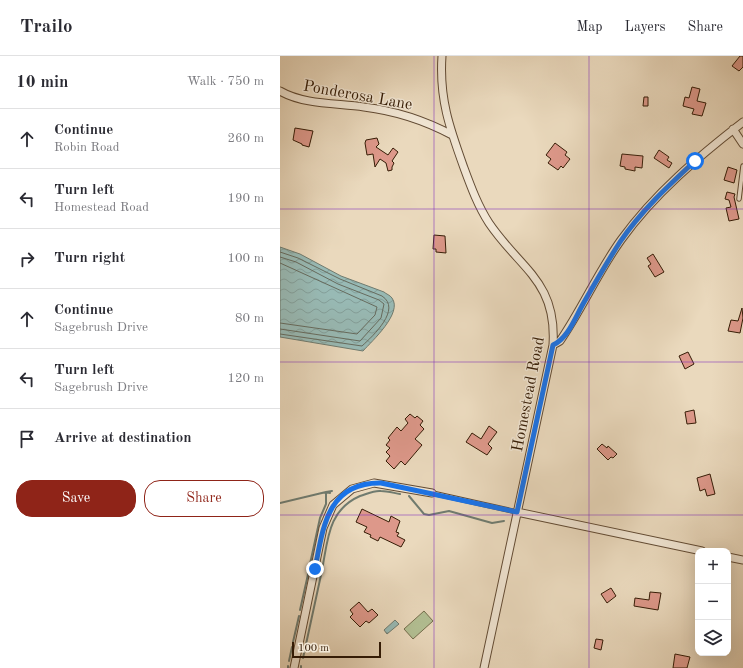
<!DOCTYPE html>
<html lang="en">
<head>
<meta charset="utf-8">
<style>
  body { margin:0; font-family:"Old Standard TT",serif; background:#f7f7f7; color:#2b2b33 }
  .controls { position:absolute; right:12px; bottom:12px; display:grid; overflow:hidden; border-radius:8px; box-shadow:0 4px 16px #0002 }
  .controls button { width:36px; height:36px; display:grid; place-items:center; padding:0; border:0; border-bottom:1px solid #e1e1e2; background:#fff; color:#2b2b33; font:20px sans-serif }
  .scale { position:absolute; left:12px; bottom:10px; width:89px; box-sizing:border-box; padding-left:4px; border:2px solid #351c06; border-top:0; font-size:11px; line-height:14px; white-space:nowrap; color:#351c06; -webkit-text-stroke:3px #f1e6d4; paint-order:stroke }
  .stop { position:absolute; width:12px; height:12px; margin:-9px; border:3px solid #1a73e8; border-radius:50%; background:#fff }
  .stop.end { background:#1a73e8; border-color:#fff; box-shadow:0 1px 4px #0008 }
  .list { margin:0; padding:0; list-style:none }
  h2 { display:flex; justify-content:space-between; align-items:center; height:52px; margin:0; padding:0 16px; font-size:17px }
  h2 small { font-size:13px; font-weight:400; color:#7c7c81 }
  .list li { display:grid; grid-template-columns:26px 1fr auto; gap:12px; align-items:center; box-sizing:border-box; height:60px; padding:0 16px; border-top:1px solid #e1e1e2 }
  .list b { display:block; font-size:15px; white-space:nowrap }
  .list p { margin:0; font-size:13px; white-space:nowrap; color:#7c7c81 }
  .list em { font-size:13px; font-style:normal; color:#7c7c81 }
  .actions { display:flex; gap:8px; padding:12px 16px }
  .actions a { flex:1; padding:9px 0; border:1px solid #8f2418; border-radius:16px; text-align:center; font-size:14px; color:#8f2418 }
  .actions .main { background:#8f2418; color:#fff }
  .icon { flex:none; width:22px; height:22px; fill:none; stroke:currentColor; stroke-width:2; stroke-linecap:round; stroke-linejoin:round }
  .map { position:relative; flex:none; width:463px; height:612px; overflow:hidden }
  header { display:flex; align-items:center; gap:24px; box-sizing:border-box; height:56px; padding:0 20px; background:#fff; border-bottom:1px solid #e1e1e2 }
  header strong { font-size:19px }
  nav { display:flex; gap:22px; margin-inline-start:auto; font-size:14px }
  main { display:flex }
  aside { flex:1; background:#fff }
  .map>svg:first-child { display:block }
</style>
</head>
<body>
<header>
<strong>Trailo</strong>
<nav><a>Map</a><a>Layers</a><a>Share</a></nav>
</header>
<main>
<aside>
<h2>10 min<small>Walk · 750 m</small></h2>
<ul class="list">
<li><svg class="icon" aria-label="ahead" viewBox="0 0 24 24"><path d="M12 20V5M6 11l6-6 6 6"/></svg><div><b>Continue</b><p>Robin Road</p></div><em>260 m</em></li>
<li><svg class="icon" aria-label="left" viewBox="0 0 24 24"><path d="M17 20v-9H6M10 6l-5 5 5 5"/></svg><div><b>Turn left</b><p>Homestead Road</p></div><em>190 m</em></li>
<li><svg class="icon" aria-label="right" viewBox="0 0 24 24"><path d="M7 20v-9h11M14 6l5 5-5 5"/></svg><div><b>Turn right</b></div><em>100 m</em></li>
<li><svg class="icon" aria-label="ahead" viewBox="0 0 24 24"><path d="M12 20V5M6 11l6-6 6 6"/></svg><div><b>Continue</b><p>Sagebrush Drive</p></div><em>80 m</em></li>
<li><svg class="icon" aria-label="left" viewBox="0 0 24 24"><path d="M17 20v-9H6M10 6l-5 5 5 5"/></svg><div><b>Turn left</b><p>Sagebrush Drive</p></div><em>120 m</em></li>
<li><svg class="icon" aria-label="arrive" viewBox="0 0 24 24"><path d="M6 21V4h12l-3 4 3 4H6"/></svg><div><b>Arrive at destination</b></div></li>
</ul>
<div class="actions"><a class="main">Save</a><a>Share</a></div>
</aside>
<div class="map">
<svg width="463" height="612" viewBox="0 0 463 612">
  <defs>
    <pattern id="water-waves" width="16" height="10" patternUnits="userSpaceOnUse"><rect width="16" height="10" fill="#98bab5"/><path d="M0 5q4-4 8 0t8 0" fill="none" stroke="#849f9a"/></pattern>
  </defs>
  <rect width="100%" height="100%" fill="#ead9bd"/>
  <filter id="stains"><feTurbulence type="fractalNoise" baseFrequency=".005" numOctaves="4"/><feColorMatrix values="0 0 0 0 .2 0 0 0 0 .09 0 0 0 0 .02 0 0 0 .5 -.17"/></filter>
  <radialGradient id="worn" r=".72"><stop offset=".6" stop-color="#630" stop-opacity="0"/><stop offset="1" stop-color="#630" stop-opacity=".3"/></radialGradient>
  <path fill="#b3c094" stroke="#746e4d" d="M 144,555 L 153,565 L 133,583 L 124,573 Z"/>
  <path fill="url(#water-waves)" stroke="#707b6f" d="M 0,191 L 20,198 L 61,220 L 104,236 C 106,238 110,239 112,242 C 123,257 92,285 83,295 L 0,281 Z
    M 115,564 L 119,568 L 107,578 L 104,574 Z"/>
  <g fill="none" stroke-linecap="round" stroke-linejoin="round">
    <path stroke="#666b5e" stroke-width="1" d="M 0,196 L 18,202 L 60,223 L 102,240 C 122,253 93,280 82,290 L 0,278
      M 0,201 L 16,206 L 58,228 L 99,244 L 104,248 L 101,262 L 80,285 L 0,273
      M 0,207 L 97,251 L 95,259 L 77,278 L 0,267"/>
    <path stroke="#707b6f" stroke-width="2" d="M 129,440 L 144,458 L 149,459 L 169,455 L 212,467 L 224,465
      M 0,447 L 46,436 L 50,437
      M 30,508 L 40,462 L 46,448 L 46,436 L 52,435
      M 42,514 C 48,483 48,454 80,440 C 87,438 94,434 101,435 C 107,435 114,437 120,438
      M 20,554 L 29,514
      M 13,586 L 19,560
      M 23,602 L 41,519
      M 9,605 L 12,591
      M 8,612 L 8,610
      M 21,612 L 21,610"/>
  </g>
  <path fill="#dd988a" stroke="#351c06" d="M 460,0 L 463,0 L 463,11 L 459,15 L 452,10 Z
    M 412,31 L 420,33 L 417,45 L 426,47 L 422,60 L 412,58 L 414,53 L 403,50 L 405,41 L 409,42 Z
    M 364,41 L 368,41 L 368,50 L 363,50 Z
    M 15,72 L 33,75 L 29,91 L 22,89 L 22,88 L 13,84 Z
    M 97,82 L 99,88 L 96,91 L 108,99 L 113,92 L 118,96 L 112,105 L 114,107 L 112,111 L 112,114 L 108,115 L 106,107 L 100,103 L 95,111 L 93,98 L 87,99 L 85,87 L 86,84 Z
    M 275,87 L 287,96 L 285,99 L 290,103 L 283,112 L 281,110 L 278,114 L 268,107 L 271,103 L 266,99 Z
    M 379,94 L 389,101 L 387,104 L 392,107 L 389,112 L 374,102 Z
    M 342,98 L 363,100 L 362,112 L 355,111 L 355,115 L 345,113 L 345,111 L 340,110 Z
    M 448,111 L 457,114 L 454,127 L 444,124 Z
    M 447,136 L 455,138 L 454,141 L 459,163 L 449,165 L 446,152 L 451,151 L 449,144 L 445,143 Z
    M 154,179 L 165,180 L 166,197 L 156,196 L 156,193 L 153,193 Z
    M 373,198 L 384,216 L 375,221 L 368,210 L 371,208 L 367,202 Z
    M 462,252 L 463,262 L 460,277 L 448,275 L 451,264 L 458,265 Z
    M 408,296 L 414,308 L 405,313 L 399,300 Z
    M 414,354 L 416,367 L 407,368 L 405,356 Z
    M 130,358 L 135,362 L 137,360 L 143,365 L 140,369 L 144,373 L 135,383 L 142,389 L 125,409 L 121,405 L 114,413 L 106,405 L 110,400 L 106,396 L 110,392 L 106,389 L 110,384 L 108,382 L 117,371 L 121,375 L 128,367 L 125,363 Z
    M 209,370 L 217,376 L 208,388 L 212,392 L 207,399 L 186,386 L 192,377 L 201,383 Z
    M 322,388 L 327,392 L 328,390 L 337,398 L 333,402 L 331,401 L 328,404 L 317,393 Z
    M 430,418 L 435,438 L 427,440 L 425,433 L 420,435 L 417,422 Z
    M 82,453 L 109,466 L 111,460 L 120,465 L 116,476 L 119,477 L 117,480 L 125,484 L 121,491 L 100,481 L 98,485 L 90,481 L 91,479 L 84,476 L 87,471 L 76,466 Z
    M 331,532 L 336,540 L 327,547 L 321,538 Z
    M 370,536 L 381,537 L 378,554 L 354,550 L 355,542 L 369,544 Z
    M 79,546 L 88,556 L 92,553 L 98,559 L 89,567 L 86,565 L 80,571 L 70,561 L 73,558 L 70,554 Z
    M 316,583 L 323,584 L 321,594 L 314,592 Z
    M 395,598 L 410,601 L 407,612 L 393,612 Z"/>
  <g fill="none" stroke-linecap="round" stroke-linejoin="round">
    <defs>
      <path id="lane" d="M 459,143 L 463,110
        M 152,437 L 237,456"/>
      <path id="street" d="M 162,0 C 159,43 170,73 184,112 C 191,131 198,150 209,167 C 240,213 277,225 273,289 L 204,612
        M 0,35 C 24,49 58,47 84,51 C 116,55 144,64 172,79
        M 453,73 L 463,88
        M 273,289 L 280,285 C 302,253 318,216 341,184 C 374,138 419,100 463,66
        M 237,456 L 422,495
        M 448,501 L 463,504
        M 14,612 L 43,472 L 53,449 L 72,433 L 94,427 L 152,437"/>
    </defs>
    <use href="#lane" stroke="#624b34" stroke-width="5.5"/>
    <use href="#street" stroke="#624b34" stroke-width="9"/>
    <use href="#lane" stroke="#f1e6d4" stroke-width="3.5"/>
    <use href="#street" stroke="#f1e6d4" stroke-width="7"/>
  </g>
  <g fill="none" stroke-linecap="round" stroke-linejoin="round">
    <path stroke="#1a73e8" stroke-width="5" d="M 35,513 C 43,472 47,426 101,427 L 237,456 L 273,289 C 288,282 295,262 303,248 C 315,227 327,206 340,186 C 361,155 388,130 415,105"/>
  </g>
  <path fill="none" stroke="#7b2cbf" stroke-width="1" stroke-opacity="0.55" d="M 154,0 L 154,612M 309,0 L 309,612M 0,153 L 463,153M 0,306 L 463,306M 0,459 L 463,459"/>
  <g text-anchor="middle" stroke-width="3" stroke-linejoin="round" paint-order="stroke">
    <g font-size="16" fill="#351c06" stroke="#f1e6d4">
      <text transform="translate(78 38) rotate(10)" y="6">Ponderosa Lane</text>
      <text transform="translate(247 338) rotate(-79)" y="6">Homestead Road</text>
    </g>
  </g>
  <rect width="100%" height="100%" filter="url(#stains)"/>
  <rect width="100%" height="100%" fill="url(#worn)"/>
</svg>
<div class="controls">
<button>+</button>
<button>−</button>
<button><svg class="icon" aria-label="layers" viewBox="0 0 24 24"><path d="M12 4l9 5-9 5-9-5zM3 14l9 5 9-5"/></svg></button>
</div>
<div class="scale">100 m</div>
<div class="stop" style="left:415px;top:105px"></div>
<div class="stop end" style="left:35px;top:513px"></div>
</div>
</main>
</body>
</html>
